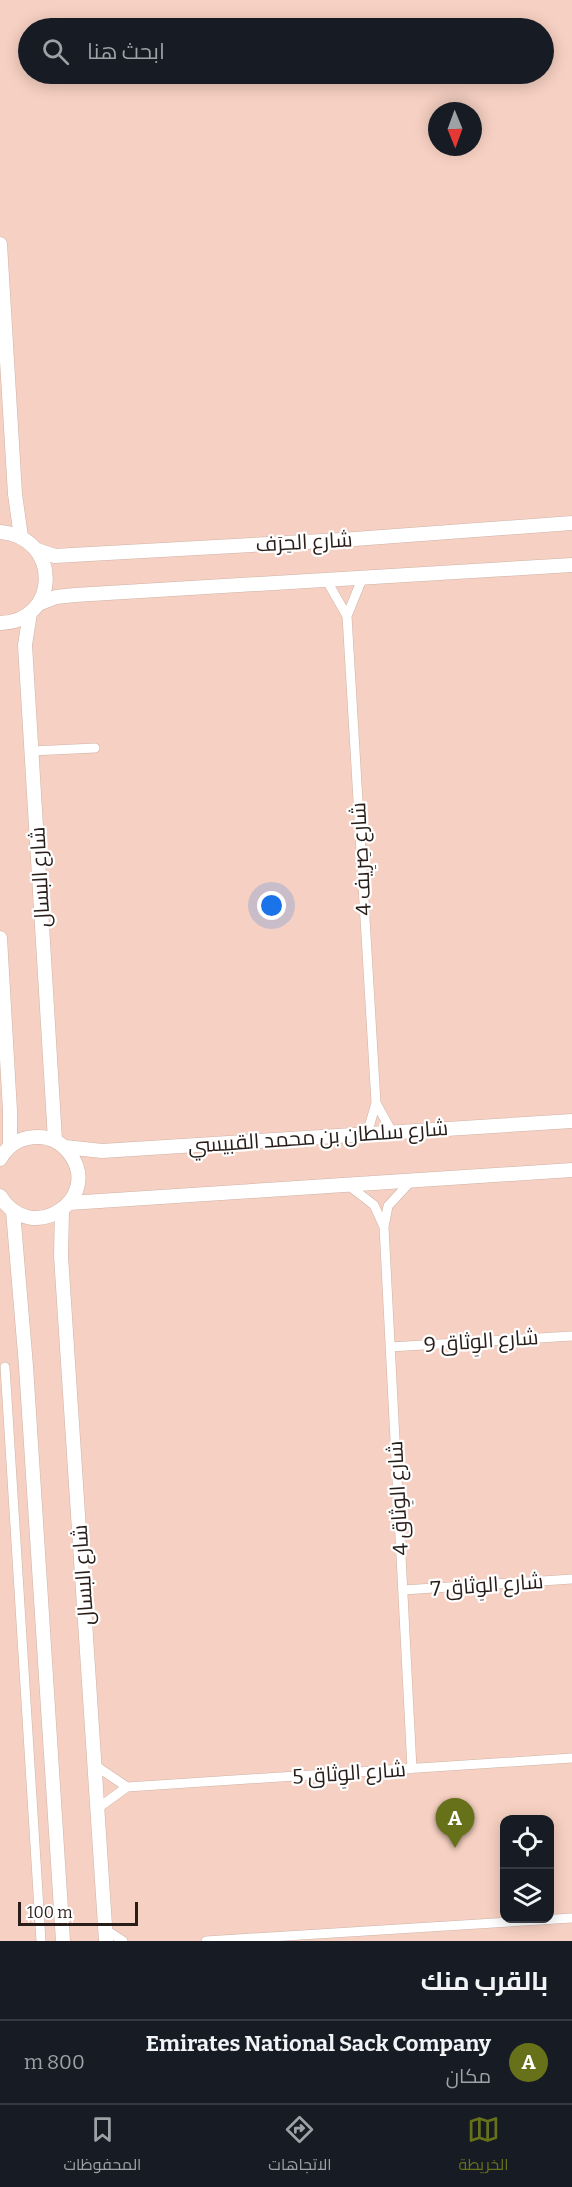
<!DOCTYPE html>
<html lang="ar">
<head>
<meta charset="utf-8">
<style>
  body { margin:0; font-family:Bitter,Cairo,serif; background:#242831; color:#f1f3f6; direction:rtl }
  .controls { position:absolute; right:18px; bottom:18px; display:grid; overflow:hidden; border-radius:12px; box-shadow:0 3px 15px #0003 }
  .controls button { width:54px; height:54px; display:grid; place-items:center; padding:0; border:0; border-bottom:2px solid #363941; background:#171b24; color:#f1f3f6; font:30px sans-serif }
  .compass { position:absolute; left:428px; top:102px; width:54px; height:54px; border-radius:50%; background:#171b24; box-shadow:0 3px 15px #0003; rotate:179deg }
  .scale { position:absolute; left:18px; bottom:15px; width:120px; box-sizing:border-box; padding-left:6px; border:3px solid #281d19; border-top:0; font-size:16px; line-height:21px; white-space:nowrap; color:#281d19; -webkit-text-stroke:4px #fff; paint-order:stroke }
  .you { position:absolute; left:272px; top:906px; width:21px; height:21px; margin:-15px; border:4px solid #fff; border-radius:50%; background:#1a73e8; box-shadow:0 0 0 9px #1a73e833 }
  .badge { display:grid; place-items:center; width:39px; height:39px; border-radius:50%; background:#66711a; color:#fff; font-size:20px; font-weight:700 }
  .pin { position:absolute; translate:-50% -50px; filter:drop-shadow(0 2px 3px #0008) }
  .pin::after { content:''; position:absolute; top:32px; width:21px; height:18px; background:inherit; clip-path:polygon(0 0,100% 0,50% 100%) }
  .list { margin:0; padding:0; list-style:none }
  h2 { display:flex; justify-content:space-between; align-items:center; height:78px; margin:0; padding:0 24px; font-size:26px }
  h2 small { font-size:20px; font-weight:400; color:#9ea1a6 }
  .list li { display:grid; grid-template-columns:39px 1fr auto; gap:18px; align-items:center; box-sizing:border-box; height:84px; padding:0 24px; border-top:2px solid #363941 }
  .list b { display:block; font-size:22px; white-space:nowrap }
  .list p { margin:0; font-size:20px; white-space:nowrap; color:#9ea1a6 }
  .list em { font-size:20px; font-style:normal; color:#9ea1a6 }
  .icon { flex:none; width:33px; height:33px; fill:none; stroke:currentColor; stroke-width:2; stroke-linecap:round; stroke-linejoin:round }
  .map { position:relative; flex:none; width:572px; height:1941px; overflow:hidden; direction:ltr }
  .search { position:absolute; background:#171b24; box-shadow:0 3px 15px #0003; left:18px; right:18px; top:18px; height:66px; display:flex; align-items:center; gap:15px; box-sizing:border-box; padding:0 21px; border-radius:33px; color:#9ea1a6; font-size:22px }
  .sheet { height:162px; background:#171b24 }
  nav { display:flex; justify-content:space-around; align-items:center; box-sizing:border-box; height:84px; border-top:2px solid #363941; background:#171b24; font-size:16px; color:#9ea1a6 }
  nav a { display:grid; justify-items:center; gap:3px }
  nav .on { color:#66711a }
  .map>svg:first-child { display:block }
</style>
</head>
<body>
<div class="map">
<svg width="572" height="1941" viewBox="0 0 572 1941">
  <rect width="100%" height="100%" fill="#fddfd3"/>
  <path fill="#f6d0c2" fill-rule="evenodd" d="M 0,0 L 572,0 L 572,1941 L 0,1941 ZM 28,28 L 544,28 L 544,74 L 28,74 ZM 437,111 L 473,111 L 473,147 L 437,147 ZM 504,1820 L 550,1820 L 550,1918 L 504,1918 Z"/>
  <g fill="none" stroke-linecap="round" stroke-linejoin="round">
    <defs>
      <path id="street" d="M 362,579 L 347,616 L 376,1103 L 367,1134
        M 327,581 L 347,616
        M 32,751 L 95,748
        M 376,1103 L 392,1132
        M 348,1185 L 374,1205 L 384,1227
        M 390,1347 L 572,1336
        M 5,1367 L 41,1941
        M 403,1590 L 572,1579
        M 96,1766 L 127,1787
        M 412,1769 L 384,1227 L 388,1206 L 412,1180
        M 98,1808 L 127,1787 L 572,1758
        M 106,1930 L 123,1941
        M 206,1941 L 572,1918"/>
      <path id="secondary" d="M 0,244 L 15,494 L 21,537
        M 0,532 C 62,537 60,622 0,623
        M 37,550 L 55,556 L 72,555 L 341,540 L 572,523
        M 38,604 L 56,597 L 75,595 L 572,565
        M 30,613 L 25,645 L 55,1140
        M 0,938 L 10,1111 L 10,1146
        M 65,1147 L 102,1151 L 572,1121
        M 0,1159 C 8,1145 21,1137 38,1137 C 51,1137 62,1143 70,1154 C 103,1199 31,1247 0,1196
        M 69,1203 L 572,1170
        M 62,1210 L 61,1256 L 106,1941
        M 13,1211 L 26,1366 L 63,1941"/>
    </defs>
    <use href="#street" stroke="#cfb3a7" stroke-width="10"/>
    <use href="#secondary" stroke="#cfb3a7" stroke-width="15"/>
    <use href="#street" stroke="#fff" stroke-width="9"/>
    <use href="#secondary" stroke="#fff" stroke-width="14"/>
  </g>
  <g text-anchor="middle" stroke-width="4.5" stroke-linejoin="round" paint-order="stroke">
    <g font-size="21" fill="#281d19" stroke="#fff">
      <text transform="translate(304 542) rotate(-3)" y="7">شارع الحِرَف</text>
      <text transform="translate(361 859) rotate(-93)" y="7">شارع صِرِيف 4</text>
      <text transform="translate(40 877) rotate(-93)" y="7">شارع البسال</text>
      <text transform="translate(318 1137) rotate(-4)" y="7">شارع سلطان بن محمد القبيسي</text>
      <text transform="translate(481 1341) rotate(-4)" y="7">شارع الوِثاق 9</text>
      <text transform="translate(398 1498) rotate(-93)" y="7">شارع الوِثاق 4</text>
      <text transform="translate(83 1575) rotate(-94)" y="7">شارع البسال</text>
      <text transform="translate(487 1585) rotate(-4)" y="7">شارع الوِثاق 7</text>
      <text transform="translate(349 1773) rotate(-4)" y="7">شارع الوِثاق 5</text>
    </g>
  </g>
</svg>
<div class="controls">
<button><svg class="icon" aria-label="locate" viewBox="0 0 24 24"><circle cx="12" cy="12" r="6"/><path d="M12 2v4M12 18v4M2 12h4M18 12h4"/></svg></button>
<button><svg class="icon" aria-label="layers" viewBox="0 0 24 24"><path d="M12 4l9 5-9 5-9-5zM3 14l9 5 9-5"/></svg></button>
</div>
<svg class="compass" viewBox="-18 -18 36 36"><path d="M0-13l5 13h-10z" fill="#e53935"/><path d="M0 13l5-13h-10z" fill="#9ea1a6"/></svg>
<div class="scale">100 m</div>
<div class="you"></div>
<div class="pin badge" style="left:455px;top:1848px">A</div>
<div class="search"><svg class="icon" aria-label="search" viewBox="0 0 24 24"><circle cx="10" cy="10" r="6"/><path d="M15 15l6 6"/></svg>ابحث هنا</div>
</div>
<section class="sheet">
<h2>بالقرب منك<small></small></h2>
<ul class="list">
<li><span class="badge">A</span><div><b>Emirates National Sack Company</b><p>مكان</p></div><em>800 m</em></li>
</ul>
</section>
<nav>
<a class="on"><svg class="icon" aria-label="map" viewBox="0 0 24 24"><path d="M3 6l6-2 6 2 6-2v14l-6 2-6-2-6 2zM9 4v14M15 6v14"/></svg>الخريطة</a>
<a><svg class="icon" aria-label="directions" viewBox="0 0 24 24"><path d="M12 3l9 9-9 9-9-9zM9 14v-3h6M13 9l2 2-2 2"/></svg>الاتجاهات</a>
<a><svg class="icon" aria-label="saved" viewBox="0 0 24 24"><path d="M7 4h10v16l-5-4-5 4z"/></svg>المحفوظات</a>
</nav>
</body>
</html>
